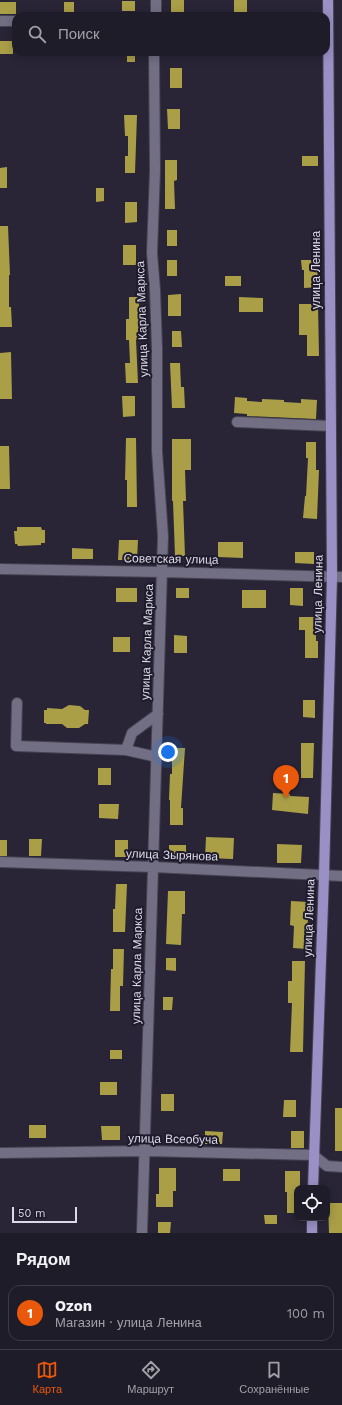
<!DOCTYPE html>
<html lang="ru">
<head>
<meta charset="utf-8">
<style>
  body { margin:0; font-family:"Work Sans",sans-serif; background:#2c2935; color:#f1f3f6 }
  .controls { position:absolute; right:12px; bottom:12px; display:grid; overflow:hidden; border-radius:8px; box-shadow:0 2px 10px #0003 }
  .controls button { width:36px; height:36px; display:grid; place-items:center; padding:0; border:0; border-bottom:1px solid #3c3a46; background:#1f1c29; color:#f1f3f6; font:20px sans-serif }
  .scale { position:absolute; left:12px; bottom:10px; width:65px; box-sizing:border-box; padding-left:4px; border:2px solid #dbd9e6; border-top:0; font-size:11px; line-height:14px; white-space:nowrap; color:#dbd9e6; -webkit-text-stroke:3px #1f1b2d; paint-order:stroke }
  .you { position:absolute; left:168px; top:752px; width:14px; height:14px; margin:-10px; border:3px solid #fff; border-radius:50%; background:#1a73e8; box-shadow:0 0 0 6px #1a73e833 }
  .badge { display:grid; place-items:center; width:26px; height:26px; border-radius:50%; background:#ea580c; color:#fff; font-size:13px; font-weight:700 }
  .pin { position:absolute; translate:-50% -33px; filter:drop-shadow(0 1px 2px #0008) }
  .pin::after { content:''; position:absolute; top:21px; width:14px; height:12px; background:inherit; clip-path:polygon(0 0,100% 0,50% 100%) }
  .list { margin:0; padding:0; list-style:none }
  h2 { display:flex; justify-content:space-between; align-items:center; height:52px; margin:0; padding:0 16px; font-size:17px }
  h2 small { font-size:13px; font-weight:400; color:#a1a1a8 }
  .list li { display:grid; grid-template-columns:26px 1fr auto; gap:12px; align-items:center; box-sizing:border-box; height:56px; margin:0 8px 8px; padding:0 8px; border:1px solid #3c3a46; border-radius:12px }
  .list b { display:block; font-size:15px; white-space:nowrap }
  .list p { margin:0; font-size:13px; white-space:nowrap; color:#a1a1a8 }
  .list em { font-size:13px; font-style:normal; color:#a1a1a8 }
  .icon { flex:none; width:22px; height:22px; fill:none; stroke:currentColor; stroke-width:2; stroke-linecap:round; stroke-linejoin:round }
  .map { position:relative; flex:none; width:342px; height:1233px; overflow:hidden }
  .search { position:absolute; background:#1f1c29; box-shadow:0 2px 10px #0003; left:12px; right:12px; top:12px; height:44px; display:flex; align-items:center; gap:10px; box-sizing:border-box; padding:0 14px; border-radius:12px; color:#a1a1a8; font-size:15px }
  .sheet { height:116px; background:#1f1c29 }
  nav { display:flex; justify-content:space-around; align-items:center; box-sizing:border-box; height:56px; border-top:1px solid #3c3a46; background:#1f1c29; font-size:11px; color:#a1a1a8 }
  nav a { display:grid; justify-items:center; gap:2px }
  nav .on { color:#ea580c }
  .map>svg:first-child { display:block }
</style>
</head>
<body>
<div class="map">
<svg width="342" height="1233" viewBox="0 0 342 1233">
  <rect width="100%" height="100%" fill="#292537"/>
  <path fill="#aa9f47" d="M 171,0 L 184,0 L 184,13 L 171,13 Z
    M 234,0 L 247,0 L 247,14 L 234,14 Z
    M 122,1 L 135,1 L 135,11 L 122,11 Z
    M 0,2 L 16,2 L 16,14 L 0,14 Z
    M 64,2 L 74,2 L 74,15 L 64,15 Z
    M 0,41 L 13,41 L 13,54 L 0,54 Z
    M 127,52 L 135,52 L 135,62 L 127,62 Z
    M 170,68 L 182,68 L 182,88 L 170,88 Z
    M 167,109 L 180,109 L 180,129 L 168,129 Z
    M 124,115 L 137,115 L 135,173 L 125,173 L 125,156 L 128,156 L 128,136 L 125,136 Z
    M 302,156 L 318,156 L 318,166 L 302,166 Z
    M 165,160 L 177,160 L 177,180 L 174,181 L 175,209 L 165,209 Z
    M 7,167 L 7,188 L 0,188 L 0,168 Z
    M 96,188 L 104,188 L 104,201 L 96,202 Z
    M 125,202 L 137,202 L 137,222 L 125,223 Z
    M 0,226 L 8,226 L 10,275 L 9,275 L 9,307 L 11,307 L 12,327 L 0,327 Z
    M 167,230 L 177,230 L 177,246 L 167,246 Z
    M 123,245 L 136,245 L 136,265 L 123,265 Z
    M 167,260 L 177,260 L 177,276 L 167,276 Z
    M 301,260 L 317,260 L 318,278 L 320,278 L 320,287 L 304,288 L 304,270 L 302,270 Z
    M 225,276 L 241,276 L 241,286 L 225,286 Z
    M 181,294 L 181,316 L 168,316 L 168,295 Z
    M 129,297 L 139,297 L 139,340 L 136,340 L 138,383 L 126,383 L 125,363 L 130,363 L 129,340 L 126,340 L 126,319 L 129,319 Z
    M 239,297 L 263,298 L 263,312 L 239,312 Z
    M 299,304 L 318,304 L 319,356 L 307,356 L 307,335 L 299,335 Z
    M 172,331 L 181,331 L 182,347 L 172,347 Z
    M 11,352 L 12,399 L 0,399 L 0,353 Z
    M 170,363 L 180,363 L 181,387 L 184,387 L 185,408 L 172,408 Z
    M 122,396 L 135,396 L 135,416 L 123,417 Z
    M 235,397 L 247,398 L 247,401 L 262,402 L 262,399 L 284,400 L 284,402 L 301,403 L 301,399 L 317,400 L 316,419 L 247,416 L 247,414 L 234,413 Z
    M 126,438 L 136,438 L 137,507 L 127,507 L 127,480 L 125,480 Z
    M 172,439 L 191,439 L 191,470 L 185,470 L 186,501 L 183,501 L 185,556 L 175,556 L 173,501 L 172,501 Z
    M 306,442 L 316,442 L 316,470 L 319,470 L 317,519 L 303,518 L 305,496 L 306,496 L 308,458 L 306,458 Z
    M 0,446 L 9,446 L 10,489 L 0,489 Z
    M 17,527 L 41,527 L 42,530 L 45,530 L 45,543 L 41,543 L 41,545 L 18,546 L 17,544 L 15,544 L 14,531 L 17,531 Z
    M 119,540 L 138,540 L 137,560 L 118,560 Z
    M 218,542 L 243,542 L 243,558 L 218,557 Z
    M 72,548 L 93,549 L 93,559 L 72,559 Z
    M 295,552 L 314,552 L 314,564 L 295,563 Z
    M 116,588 L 137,588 L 137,602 L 116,602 Z
    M 176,588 L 189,588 L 189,598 L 176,598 Z
    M 290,588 L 303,588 L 303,606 L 290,605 Z
    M 242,590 L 266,590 L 266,608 L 242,608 Z
    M 299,617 L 316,617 L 316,641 L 318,641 L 318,658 L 305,658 L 305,630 L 299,630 Z
    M 174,635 L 187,636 L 187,653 L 174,653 Z
    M 113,637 L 130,637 L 130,652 L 113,652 Z
    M 303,700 L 315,700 L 315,718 L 303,717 Z
    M 69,705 L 80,706 L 85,710 L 89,710 L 88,724 L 85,724 L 79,728 L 67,728 L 62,724 L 46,724 L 46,723 L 44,723 L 44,710 L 47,710 L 47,708 L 62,709 Z
    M 301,743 L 314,743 L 313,778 L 301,778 Z
    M 172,748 L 185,748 L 181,808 L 183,808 L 183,825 L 170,825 L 170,800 L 169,800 L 170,774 L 172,774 Z
    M 98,768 L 111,768 L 111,785 L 98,785 Z
    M 273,793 L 290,794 L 290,796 L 309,797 L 308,814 L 272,810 Z
    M 99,804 L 119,804 L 118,819 L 99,818 Z
    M 206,837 L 234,838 L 233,859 L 205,858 Z
    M 29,839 L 42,839 L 41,856 L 29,856 Z
    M 0,840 L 7,840 L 7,856 L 0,856 Z
    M 115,840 L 128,840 L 128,857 L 115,857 Z
    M 277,844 L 302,845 L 301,863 L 277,863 Z
    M 169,845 L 186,845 L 186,858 L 169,857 Z
    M 116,884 L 127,884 L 125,932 L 113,932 L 113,909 L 115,909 Z
    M 168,891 L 185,891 L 185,914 L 182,914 L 181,945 L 166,944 Z
    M 291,901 L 309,902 L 306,949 L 293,948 L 294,926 L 290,925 Z
    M 113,949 L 124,949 L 123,986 L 120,986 L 120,1011 L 110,1011 L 111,969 L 113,969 Z
    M 166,958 L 176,958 L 176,971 L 166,970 Z
    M 292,961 L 305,961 L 303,1052 L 290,1052 L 292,1003 L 288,1003 L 288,981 L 292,981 Z
    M 163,997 L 173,997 L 172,1010 L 163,1010 Z
    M 110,1050 L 122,1050 L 122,1059 L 110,1059 Z
    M 100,1082 L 117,1082 L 117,1095 L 100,1095 Z
    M 161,1094 L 174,1094 L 174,1111 L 161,1111 Z
    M 284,1100 L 296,1100 L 296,1117 L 283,1117 Z
    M 335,1108 L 342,1108 L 342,1151 L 335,1151 Z
    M 29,1125 L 46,1125 L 46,1138 L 29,1138 Z
    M 101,1126 L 120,1126 L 120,1140 L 102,1140 Z
    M 205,1131 L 223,1132 L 222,1144 L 205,1144 Z
    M 291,1131 L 304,1131 L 304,1148 L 291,1148 Z
    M 159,1168 L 176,1168 L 176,1191 L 173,1191 L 173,1207 L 156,1207 L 156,1194 L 159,1194 Z
    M 223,1169 L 240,1169 L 240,1181 L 223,1181 Z
    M 285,1171 L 300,1171 L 300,1188 L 297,1188 L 296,1192 L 296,1213 L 287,1213 L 287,1192 L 285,1192 Z
    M 328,1203 L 342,1203 L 342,1233 L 329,1233 Z
    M 264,1215 L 277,1215 L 277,1224 L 265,1224 Z
    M 158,1222 L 171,1222 L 170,1233 L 158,1233 Z"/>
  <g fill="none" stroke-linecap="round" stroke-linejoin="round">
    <defs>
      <path id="minor" d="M 156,16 L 156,0
        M 0,21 L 16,21
        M 237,422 L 330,426
        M 0,569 L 162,572 L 342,577
        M 17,703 L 16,746 L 126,750 L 157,757
        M 126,750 L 132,733 L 158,714
        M 0,862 L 153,867 L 342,876
        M 0,1153 L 146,1151 L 313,1155 L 327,1166 L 342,1167
        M 142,1233 L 163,536 L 157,451 L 157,348 L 155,290 L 152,253 L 155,170 L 154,52"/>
      <path id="major" d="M 313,1188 L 324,875 L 332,577 L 328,0
        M 312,1233 L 312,1218"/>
    </defs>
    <use href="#minor" stroke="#464352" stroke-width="12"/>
    <use href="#major" stroke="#464352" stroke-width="12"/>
    <use href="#minor" stroke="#726e84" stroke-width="10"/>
    <use href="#major" stroke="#9b90c5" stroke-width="10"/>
  </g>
  <g text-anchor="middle" stroke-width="4" stroke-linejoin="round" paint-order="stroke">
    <g font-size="12" fill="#dbd9e6" stroke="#1f1b2d">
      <text transform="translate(316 270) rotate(-90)" y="4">улица Ленина</text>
      <text transform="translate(142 319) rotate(-92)" y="4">улица Карла Маркса</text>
      <text transform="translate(171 559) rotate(1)" y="4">Советская улица</text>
      <text transform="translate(318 594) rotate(-89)" y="4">улица Ленина</text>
      <text transform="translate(147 642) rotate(-88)" y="4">улица Карла Маркса</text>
      <text transform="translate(172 855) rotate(2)" y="4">улица Зырянова</text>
      <text transform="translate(309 918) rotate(-88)" y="4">улица Ленина</text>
      <text transform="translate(137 966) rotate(-89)" y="4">улица Карла Маркса</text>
      <text transform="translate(173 1139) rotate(1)" y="4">улица Всеобуча</text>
    </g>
  </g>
</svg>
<div class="controls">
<button><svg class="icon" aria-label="locate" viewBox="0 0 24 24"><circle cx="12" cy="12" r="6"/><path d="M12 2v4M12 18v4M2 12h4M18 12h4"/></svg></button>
</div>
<div class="scale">50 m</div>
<div class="you"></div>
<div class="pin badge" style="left:286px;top:798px">1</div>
<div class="search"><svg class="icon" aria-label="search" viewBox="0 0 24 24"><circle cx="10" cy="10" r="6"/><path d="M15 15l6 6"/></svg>Поиск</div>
</div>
<section class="sheet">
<h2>Рядом<small></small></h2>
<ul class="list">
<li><span class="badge">1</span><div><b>Ozon</b><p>Магазин · улица Ленина</p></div><em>100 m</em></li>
</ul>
</section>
<nav>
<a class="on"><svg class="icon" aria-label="map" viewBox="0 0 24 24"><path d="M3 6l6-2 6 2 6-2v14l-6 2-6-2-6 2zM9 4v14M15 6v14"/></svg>Карта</a>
<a><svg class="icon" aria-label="directions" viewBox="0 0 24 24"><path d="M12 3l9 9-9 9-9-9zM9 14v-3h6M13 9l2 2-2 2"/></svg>Маршрут</a>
<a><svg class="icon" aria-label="saved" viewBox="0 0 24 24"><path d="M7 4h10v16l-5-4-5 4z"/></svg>Сохранённые</a>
</nav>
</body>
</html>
